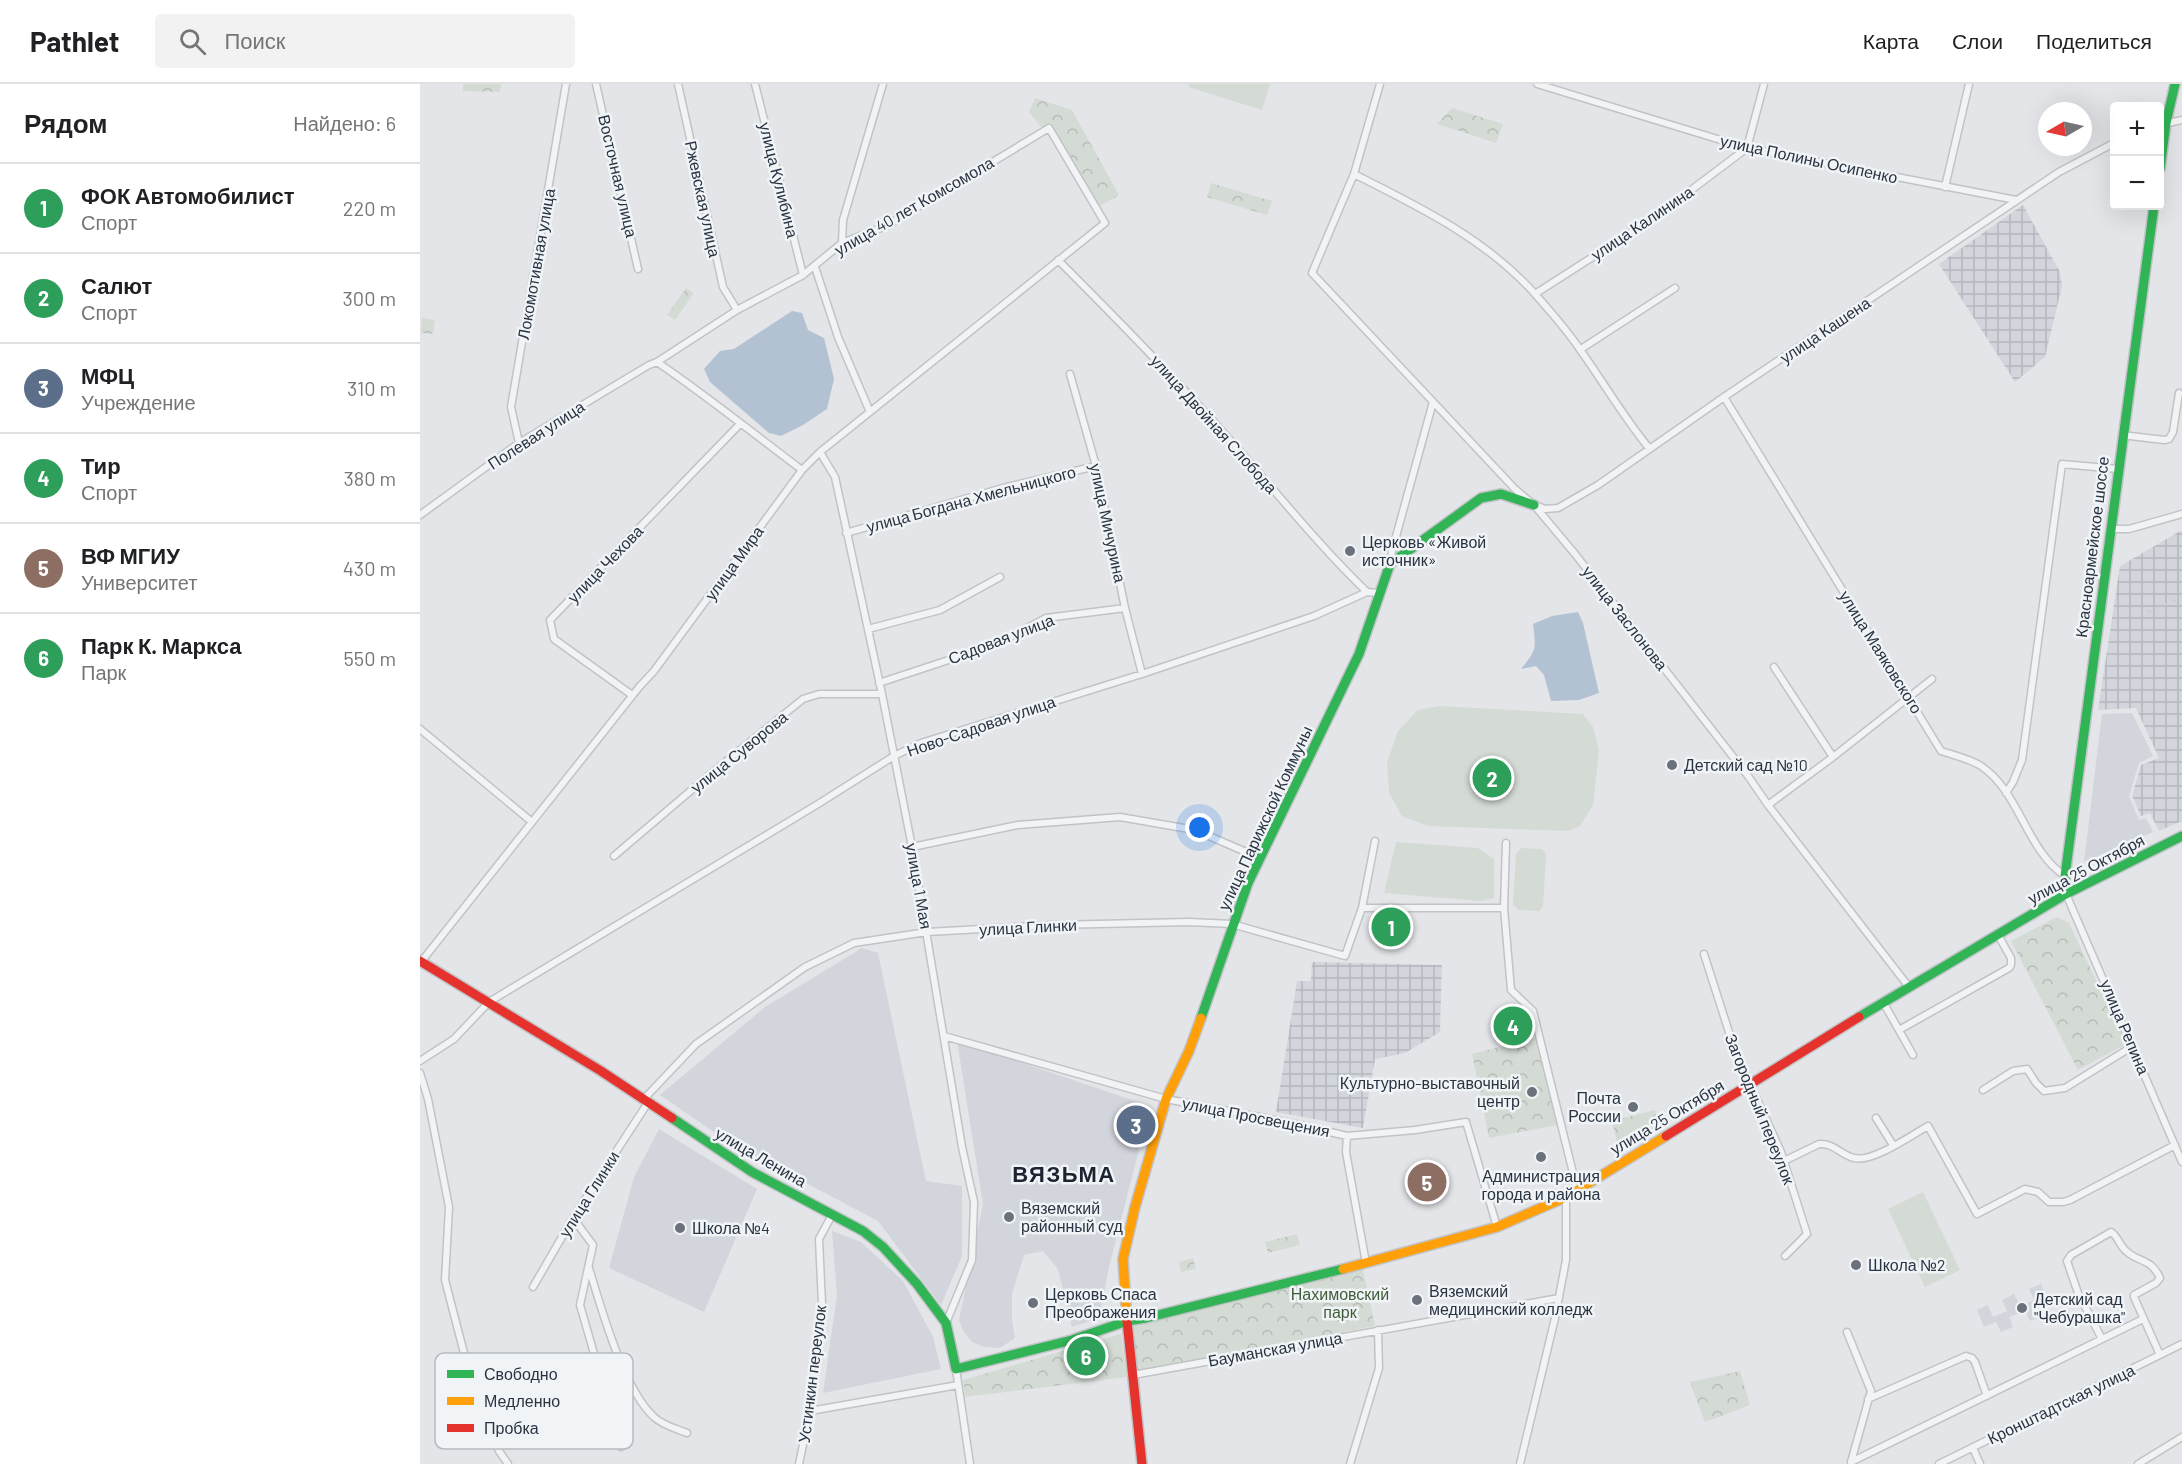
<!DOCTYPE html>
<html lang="ru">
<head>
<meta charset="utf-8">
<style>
  body { margin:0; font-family:Barlow,sans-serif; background:#f2f2f2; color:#202124 }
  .controls { position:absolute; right:18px; top:18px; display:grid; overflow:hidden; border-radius:6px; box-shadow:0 6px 24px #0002 }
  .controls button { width:54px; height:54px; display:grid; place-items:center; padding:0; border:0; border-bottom:2px solid #e0e0e0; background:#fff; color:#202124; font:30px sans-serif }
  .compass { position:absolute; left:1618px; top:18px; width:54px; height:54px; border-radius:50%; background:#fff; box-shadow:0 6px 24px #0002; rotate:261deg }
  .you { position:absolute; left:780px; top:744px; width:21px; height:21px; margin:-15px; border:4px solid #fff; border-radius:50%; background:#1a73e8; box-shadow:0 0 0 9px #1a73e833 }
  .badge { display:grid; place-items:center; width:39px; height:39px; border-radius:50%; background:#0b8043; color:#fff; font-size:20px; font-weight:700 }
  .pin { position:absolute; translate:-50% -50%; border:3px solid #fff; box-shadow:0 2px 6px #0006 }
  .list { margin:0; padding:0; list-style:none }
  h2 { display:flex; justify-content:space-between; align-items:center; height:78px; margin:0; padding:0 24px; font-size:26px }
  h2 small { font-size:20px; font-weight:400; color:#757577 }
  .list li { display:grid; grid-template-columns:39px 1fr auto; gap:18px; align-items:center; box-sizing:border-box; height:90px; padding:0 24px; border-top:2px solid #e0e0e0 }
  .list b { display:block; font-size:22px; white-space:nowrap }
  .list p { margin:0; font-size:20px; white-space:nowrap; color:#757577 }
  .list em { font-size:20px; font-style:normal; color:#757577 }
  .icon { flex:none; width:33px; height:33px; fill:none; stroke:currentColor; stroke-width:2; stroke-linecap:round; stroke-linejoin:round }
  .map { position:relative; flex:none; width:1762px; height:1380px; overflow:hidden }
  header { display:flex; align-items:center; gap:36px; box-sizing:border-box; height:84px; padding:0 30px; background:#fff; border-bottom:2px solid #e0e0e0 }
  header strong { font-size:28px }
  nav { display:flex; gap:33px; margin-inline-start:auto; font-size:21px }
  .search { width:420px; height:54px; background:#f2f2f2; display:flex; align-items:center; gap:15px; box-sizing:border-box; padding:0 21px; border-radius:6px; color:#757577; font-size:22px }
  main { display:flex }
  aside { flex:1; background:#fff }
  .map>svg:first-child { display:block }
</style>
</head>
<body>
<header>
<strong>Pathlet</strong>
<div class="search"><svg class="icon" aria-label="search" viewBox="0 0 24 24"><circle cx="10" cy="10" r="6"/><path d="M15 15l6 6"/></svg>Поиск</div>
<nav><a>Карта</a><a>Слои</a><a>Поделиться</a></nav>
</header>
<main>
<aside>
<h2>Рядом<small>Найдено: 6</small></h2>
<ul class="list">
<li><span class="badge" style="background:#2e9e5b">1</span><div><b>ФОК Автомобилист</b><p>Спорт</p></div><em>220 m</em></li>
<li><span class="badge" style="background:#2e9e5b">2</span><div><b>Салют</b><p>Спорт</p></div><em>300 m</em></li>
<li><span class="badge" style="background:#5c6f8a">3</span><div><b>МФЦ</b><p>Учреждение</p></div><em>310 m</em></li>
<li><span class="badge" style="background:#2e9e5b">4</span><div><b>Тир</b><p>Спорт</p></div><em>380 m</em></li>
<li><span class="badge" style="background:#8d6e63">5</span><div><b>ВФ МГИУ</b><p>Университет</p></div><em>430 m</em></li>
<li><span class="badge" style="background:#2e9e5b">6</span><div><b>Парк К. Маркса</b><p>Парк</p></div><em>550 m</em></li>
</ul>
</aside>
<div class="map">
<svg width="1762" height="1380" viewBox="0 0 1762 1380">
  <defs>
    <pattern id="industrial-grid" width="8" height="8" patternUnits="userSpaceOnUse" patternTransform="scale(1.5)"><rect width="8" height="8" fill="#d2d5db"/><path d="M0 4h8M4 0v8" fill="none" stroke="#b4b7bd"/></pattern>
    <pattern id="forest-crowns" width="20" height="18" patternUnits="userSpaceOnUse" patternTransform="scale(1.5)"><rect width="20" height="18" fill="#d4dbd4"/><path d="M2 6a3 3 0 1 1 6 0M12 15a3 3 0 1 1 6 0" fill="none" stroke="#b6bcb7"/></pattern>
  </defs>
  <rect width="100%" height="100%" fill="#e3e5e8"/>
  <path fill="#d2d5db" d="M 1712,629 L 1733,672 L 1719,679 L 1709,712 L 1719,736 L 1726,734 L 1733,748 L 1664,778 L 1682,630 Z
    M 442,864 L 458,869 L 506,1097 L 542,1102 L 542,1172 L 521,1221 L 458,1137 L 310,1059 L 240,1011 L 345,923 Z
    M 537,957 L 730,1022 L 689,1183 L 679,1234 L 652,1243 L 638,1185 L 623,1167 L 604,1171 L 592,1210 L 592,1237 L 595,1254 L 580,1264 L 564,1263 L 552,1258 L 544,1248 L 539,1236 L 563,1120 Z
    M 239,1045 L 337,1105 L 284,1228 L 189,1184 L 214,1093 Z
    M 412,1147 L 441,1158 L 483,1197 L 513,1253 L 521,1285 L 403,1309 L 417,1211 Z
    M 1621,1200 L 1628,1217 L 1618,1222 L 1622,1232 L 1610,1237 L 1605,1227 L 1589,1233 L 1593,1243 L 1581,1248 L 1576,1238 L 1564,1243 L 1557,1226 L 1568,1221 L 1573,1233 L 1587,1227 L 1582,1216 L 1594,1210 L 1600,1222 L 1614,1216 L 1609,1205 Z"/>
  <path fill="url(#industrial-grid)" d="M 1603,121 L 1640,188 L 1642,202 L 1625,273 L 1595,298 L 1519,180 Z
    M 1762,446 L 1762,737 L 1739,747 L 1730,729 L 1721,732 L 1712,712 L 1721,681 L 1739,674 L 1716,624 L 1678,626 L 1700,482 Z
    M 892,878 L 1022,881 L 1020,948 L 985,969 L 955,975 L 943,1044 L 856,1028 L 877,897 L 891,897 Z"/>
  <path fill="#d4dbd4" d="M 769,0 L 850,0 L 842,26 L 768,3 Z
    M 1019,622 L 1163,630 L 1173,643 L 1179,667 L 1173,721 L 1160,742 L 1149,747 L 1008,742 L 982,732 L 969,709 L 967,678 L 978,647 L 998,626 Z
    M 976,758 L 1058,764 L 1074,775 L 1074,814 L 1061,817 L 964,809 Z
    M 1101,764 L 1122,765 L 1126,770 L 1123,823 L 1119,827 L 1098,826 L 1093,820 L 1096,770 Z
    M 1503,1108 L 1540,1186 L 1505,1203 L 1468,1125 Z"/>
  <path fill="url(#forest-crowns)" d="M 43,0 L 81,0 L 80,8 L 43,7 Z
    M 615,14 L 652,26 L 699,111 L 680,122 L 631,40 L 622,44 L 609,28 Z
    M 1032,24 L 1083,40 L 1076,59 L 1017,40 Z
    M 791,99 L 852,117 L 847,131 L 787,113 Z
    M 266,204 L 274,209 L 255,236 L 247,231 Z
    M 2,234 L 15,236 L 13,250 L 1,249 Z
    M 1637,833 L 1649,839 L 1706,960 L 1658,986 L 1591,857 Z
    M 1117,953 L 1137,1041 L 1069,1054 L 1052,970 Z
    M 1235,1026 L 1240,1044 L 1199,1066 L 1192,1037 Z
    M 877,1150 L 880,1161 L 848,1169 L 845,1158 Z
    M 773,1174 L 776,1185 L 761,1188 L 759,1178 Z
    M 943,1185 L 955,1242 L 717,1287 L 711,1242 Z
    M 701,1250 L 707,1293 L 545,1313 L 543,1296 Z
    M 1320,1287 L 1330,1321 L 1285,1338 L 1270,1298 Z"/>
  <path fill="#b3c2d2" d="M 372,227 L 382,229 L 388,246 L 404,254 L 414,295 L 407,325 L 383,341 L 361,352 L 349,349 L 290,298 L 284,285 L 300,267 L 314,265 Z
    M 1158,528 L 1163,539 L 1179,609 L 1159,616 L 1131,617 L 1124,591 L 1116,582 L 1101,585 C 1117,565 1116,566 1113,540 L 1132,532 Z"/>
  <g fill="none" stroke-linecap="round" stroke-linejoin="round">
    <defs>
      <path id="street" d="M 176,0 L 218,185
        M 258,0 L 303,203 L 317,226
        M 335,0 L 383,191
        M 960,0 L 934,90 L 892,189 L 1095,405 L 1114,421 L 1155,470 L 1328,692 L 1348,721 L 1489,903
        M 1117,0 L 1327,64 L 1596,116
        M 1740,41 L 1762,36
        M 934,90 C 998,122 1066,155 1115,210 C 1131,228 1148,247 1161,267 C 1184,299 1204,334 1229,364
        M 1525,103 L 1549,0
        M 422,159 L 423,136 L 463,0
        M 638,176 C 696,234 754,293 809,355 C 855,406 897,460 947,508
        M 395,183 L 418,253 L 450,328
        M 1115,210 L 1238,131 L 1327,64 L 1344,0
        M 1161,265 L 1255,204
        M 237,278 C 287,312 334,350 382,386
        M 650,290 L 676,382 L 705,524 L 722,590
        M 1304,313 L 1521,667 C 1533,671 1550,675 1561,682 C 1600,708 1606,766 1645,792
        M 1702,351 L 1744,356 L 1749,355 L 1753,348 L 1759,309
        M 99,359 L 91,323 L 146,0
        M 400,368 L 415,393 L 462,610 L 492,763 L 542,1063 L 554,1118 L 552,1176 L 526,1239
        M 1115,421 L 1125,425 L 1138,424 L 1178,401 L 1304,313 L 1639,88 L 1694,59
        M 0,431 L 99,359 L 229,281 L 237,278 L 317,226 L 383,191 L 422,159 L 466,142 L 629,44 L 685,139 L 400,368 L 382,386 L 234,587 L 220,602 L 1,878
        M 1690,445 L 1709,445 L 1762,430
        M 426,449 L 583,404 L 676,382
        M 970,480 L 972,467 L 1013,318
        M 448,545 L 520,526 L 580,493
        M 1354,583 L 1413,673
        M 459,599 L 577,560 L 626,534 L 705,524
        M 212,611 L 134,555 L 130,536 L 320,340
        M 0,645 L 112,738
        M 1586,709 L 1593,698 L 1602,676 L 1642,380 L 1698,385
        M 1348,721 L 1413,673 L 1512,595
        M 492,763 L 598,741 L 700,733 L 775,746 L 840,774
        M 194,772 L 288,692 L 383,615 L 399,610 L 462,610
        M 1646,810 L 1762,1078
        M 942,824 L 1084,824 L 1091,906 L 1113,927 L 1157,1105
        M 1084,824 L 1086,759
        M 1284,870 L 1315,967 L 1361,1068 L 1387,1150 L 1365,1172
        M 1463,918 L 1493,971
        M 1479,946 L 1589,884 L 1591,881 L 1591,874 L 1578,851
        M 524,952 L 746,1015 L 871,1039 L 927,1052 L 995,1046 L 1046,1038 L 1077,1143
        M 0,977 L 34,955 L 69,918 L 398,720 L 474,672 L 501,659 L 722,590 L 894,532 L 947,508 L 959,509
        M 0,989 L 8,1015 L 29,1123 L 25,1196 L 58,1323 L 79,1367 L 88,1380
        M 1563,1006 L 1593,987 L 1607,985 L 1616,999 L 1624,1007 L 1645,1004 L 1713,962
        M 223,1016 L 276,960 L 385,883 L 434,859 L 507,848 L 632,841 L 769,838 L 812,840 L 925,872 L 942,824 L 955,757
        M 1456,1034 L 1473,1061
        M 927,1052 L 926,1068 L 946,1179
        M 1364,1077 L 1399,1060 C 1414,1059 1421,1071 1434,1074 C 1452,1079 1492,1051 1508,1042 L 1557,1130 L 1605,1105 L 1618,1108 L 1629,1118 L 1643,1118 L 1650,1116 L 1755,1061
        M 153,1134 L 173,1161 L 160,1221 L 201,1363
        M 169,1184 C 181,1224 204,1306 234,1333 C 242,1341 257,1345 267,1349
        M 113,1203 L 153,1134 L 227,1020
        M 1427,1248 L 1451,1307 L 1431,1378
        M 1682,1255 L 1658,1209 L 1647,1177 L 1651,1171 L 1691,1148 C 1698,1152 1699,1161 1706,1167 C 1719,1179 1731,1174 1740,1194 L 1736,1199 L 1714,1211 L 1714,1213 L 1740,1271
        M 536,1285 L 550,1380
        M 713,1291 L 1139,1214
        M 1448,1315 L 1546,1272 L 1552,1274 L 1555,1278 L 1567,1312
        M 390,1327 L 538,1301
        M 1553,1364 L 1560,1380
        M 1431,1378 L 1723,1235
        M 379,1380 L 390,1327 L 402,1220 L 399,1155 L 412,1131
        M 930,1380 L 959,1284 L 958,1246
        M 1100,1380 L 1135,1234 L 1146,1176 L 1146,1113
        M 1519,1380 L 1762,1260
        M 1718,1380 L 1762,1353"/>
      <path id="fast" d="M 1740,85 L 1746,39 L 1755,0
        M 1646,810 L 1645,792 L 1734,122
        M 1439,933 L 1646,810 L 1762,752
        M 781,934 L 828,799 L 939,570 L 970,480 L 1061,414 L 1081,410 L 1114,421
        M 252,1034 L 332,1088 L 443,1147 L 463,1163 L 497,1200 L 526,1239 L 536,1285 L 652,1256 L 707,1237 L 726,1234 L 923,1185"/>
      <path id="slow" d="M 923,1185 L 1077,1143 L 1146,1113 L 1246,1052
        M 707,1237 L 703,1175 L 715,1123 L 746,1015 L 769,967 L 781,934"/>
      <path id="jam" d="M 0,877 L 181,987 L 252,1034
        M 1246,1052 L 1439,933
        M 707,1237 L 722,1380"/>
    </defs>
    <use href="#street" stroke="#c1c3c6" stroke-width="9"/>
    <use href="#fast" stroke="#c1c3c6" stroke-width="12"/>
    <use href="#slow" stroke="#c1c3c6" stroke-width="12"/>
    <use href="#jam" stroke="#c1c3c6" stroke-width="12"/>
    <use href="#street" stroke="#f2f3f5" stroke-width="6"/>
    <use href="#fast" stroke="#30b455" stroke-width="9"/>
    <use href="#slow" stroke="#ff9f0a" stroke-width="9"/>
    <use href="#jam" stroke="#e5322d" stroke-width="9"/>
    <path stroke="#cccdd0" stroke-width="2" stroke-dasharray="3 6" stroke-linecap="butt" d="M 1728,528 L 1762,513"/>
  </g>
  <g fill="#6b717b" stroke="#f1f4f7" stroke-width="2">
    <circle cx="930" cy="467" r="6"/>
    <circle cx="1252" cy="681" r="6"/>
    <circle cx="1112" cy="1008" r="6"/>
    <circle cx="1213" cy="1023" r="6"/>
    <circle cx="1121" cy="1073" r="6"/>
    <circle cx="589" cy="1133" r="6"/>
    <circle cx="260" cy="1144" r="6"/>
    <circle cx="1436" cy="1181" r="6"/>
    <circle cx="997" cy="1216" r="6"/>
    <circle cx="613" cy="1219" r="6"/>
    <circle cx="1602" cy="1224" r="6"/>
  </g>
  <g text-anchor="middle" stroke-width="5" stroke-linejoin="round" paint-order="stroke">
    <g font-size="16" fill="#2a3341" stroke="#f1f4f7">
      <text transform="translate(1389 75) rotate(12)" y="6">улица Полины Осипенко</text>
      <text transform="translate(198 92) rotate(77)" y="6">Восточная улица</text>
      <text transform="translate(359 96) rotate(76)" y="6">улица Кулибина</text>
      <text transform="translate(283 115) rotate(78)" y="6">Ржевская улица</text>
      <text transform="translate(494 122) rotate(-30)" y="6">улица 40 лет Комсомола</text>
      <text transform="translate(1222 139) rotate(-34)" y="6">улица Калинина</text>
      <text transform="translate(116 180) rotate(-80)" y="6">Локомотивная улица</text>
      <text transform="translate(1405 246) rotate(-34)" y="6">улица Кашена</text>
      <text transform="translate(794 340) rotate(48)" y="6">улица Двойная Слобода</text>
      <text transform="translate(116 351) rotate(-33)" y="6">Полевая улица</text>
      <text transform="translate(551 415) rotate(-15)" y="6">улица Богдана Хмельницкого</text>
      <text transform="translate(688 439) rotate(78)" y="6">улица Мичурина</text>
      <text transform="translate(1672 463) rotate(-83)" y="6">Красноармейское шоссе</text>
      <text transform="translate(314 479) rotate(-54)" y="6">улица Мира</text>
      <text transform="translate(185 480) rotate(-46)" y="6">улица Чехова</text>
      <text transform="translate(1205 534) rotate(52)" y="6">улица Заслонова</text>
      <text transform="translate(581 555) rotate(-21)" y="6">Садовая улица</text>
      <text transform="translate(1461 568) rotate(58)" y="6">улица Маяковского</text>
      <text transform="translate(561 642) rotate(-19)" y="6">Ново-Садовая улица</text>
      <text transform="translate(319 668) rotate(-39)" y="6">улица Суворова</text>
      <text transform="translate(845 734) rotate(-65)" y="6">улица Парижской Коммуны</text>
      <text transform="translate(1666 785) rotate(-28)" y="6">улица 25 Октября</text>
      <text transform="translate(499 802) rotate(80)" y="6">улица 1 Мая</text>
      <text transform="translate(608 843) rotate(-3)" y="6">улица Глинки</text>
      <text transform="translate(1705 943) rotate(67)" y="6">улица Репина</text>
      <text transform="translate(1340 1025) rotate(68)" y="6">Загородный переулок</text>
      <text transform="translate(836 1033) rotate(11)" y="6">улица Просвещения</text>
      <text transform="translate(1247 1033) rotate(-31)" y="6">улица 25 Октября</text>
      <text transform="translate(341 1073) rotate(30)" y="6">улица Ленина</text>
      <text transform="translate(169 1110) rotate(-58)" y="6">улица Глинки</text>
      <text transform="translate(855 1265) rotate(-10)" y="6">Бауманская улица</text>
      <text transform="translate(392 1290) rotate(-83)" y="6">Устинкин переулок</text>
      <text transform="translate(1641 1320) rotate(-26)" y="6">Кронштадтская улица</text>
    </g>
    <g font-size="16" fill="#2a3341" stroke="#f1f4f7" text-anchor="start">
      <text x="942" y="464">Церковь «Живой<tspan x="942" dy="18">источник»</tspan></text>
      <text x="1264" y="687">Детский сад №10</text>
      <text x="1100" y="1005" text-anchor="end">Культурно-выставочный<tspan x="1100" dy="18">центр</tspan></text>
      <text x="1201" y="1020" text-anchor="end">Почта<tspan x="1201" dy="18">России</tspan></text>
      <text x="1121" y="1098" text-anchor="middle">Администрация<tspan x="1121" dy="18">города и района</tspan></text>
      <text x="601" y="1130">Вяземский<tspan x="601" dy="18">районный суд</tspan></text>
      <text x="272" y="1150">Школа №4</text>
      <text x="1448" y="1187">Школа №2</text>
      <text x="1009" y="1213">Вяземский<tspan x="1009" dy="18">медицинский колледж</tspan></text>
      <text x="625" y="1216">Церковь Спаса<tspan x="625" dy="18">Преображения</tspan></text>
      <text x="1614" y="1221">Детский сад<tspan x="1614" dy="18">"Чебурашка"</tspan></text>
    </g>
    <g font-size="16" fill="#3f5c38" stroke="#f1f4f7">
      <text x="920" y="1216">Нахимовский<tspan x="920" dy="18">парк</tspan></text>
    </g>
    <g font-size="22" font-weight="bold" letter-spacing="1.5" fill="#1c2432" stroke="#f1f4f7">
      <text x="644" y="1098">ВЯЗЬМА</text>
    </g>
  </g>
  <rect x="15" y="1269" width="198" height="96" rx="9" fill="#f1f4f7" stroke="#b5bac0" stroke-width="1.5"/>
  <rect x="27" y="1286" width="27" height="8" fill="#30b455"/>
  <rect x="27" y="1313" width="27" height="8" fill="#ff9f0a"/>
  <rect x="27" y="1340" width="27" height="8" fill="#e5322d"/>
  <g font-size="16" fill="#2a3341">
    <text x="64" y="1296">Свободно</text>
    <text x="64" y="1323">Медленно</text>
    <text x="64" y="1350">Пробка</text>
  </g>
</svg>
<div class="controls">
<button>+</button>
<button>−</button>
</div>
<svg class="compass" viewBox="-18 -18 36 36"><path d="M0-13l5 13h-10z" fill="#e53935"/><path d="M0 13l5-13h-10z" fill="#757577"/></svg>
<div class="you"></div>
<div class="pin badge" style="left:971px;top:843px;background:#2e9e5b">1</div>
<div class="pin badge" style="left:1072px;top:694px;background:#2e9e5b">2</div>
<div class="pin badge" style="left:716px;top:1041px;background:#5c6f8a">3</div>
<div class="pin badge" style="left:1093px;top:942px;background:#2e9e5b">4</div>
<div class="pin badge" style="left:1007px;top:1098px;background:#8d6e63">5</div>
<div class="pin badge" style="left:666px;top:1272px;background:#2e9e5b">6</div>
</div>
</main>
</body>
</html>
